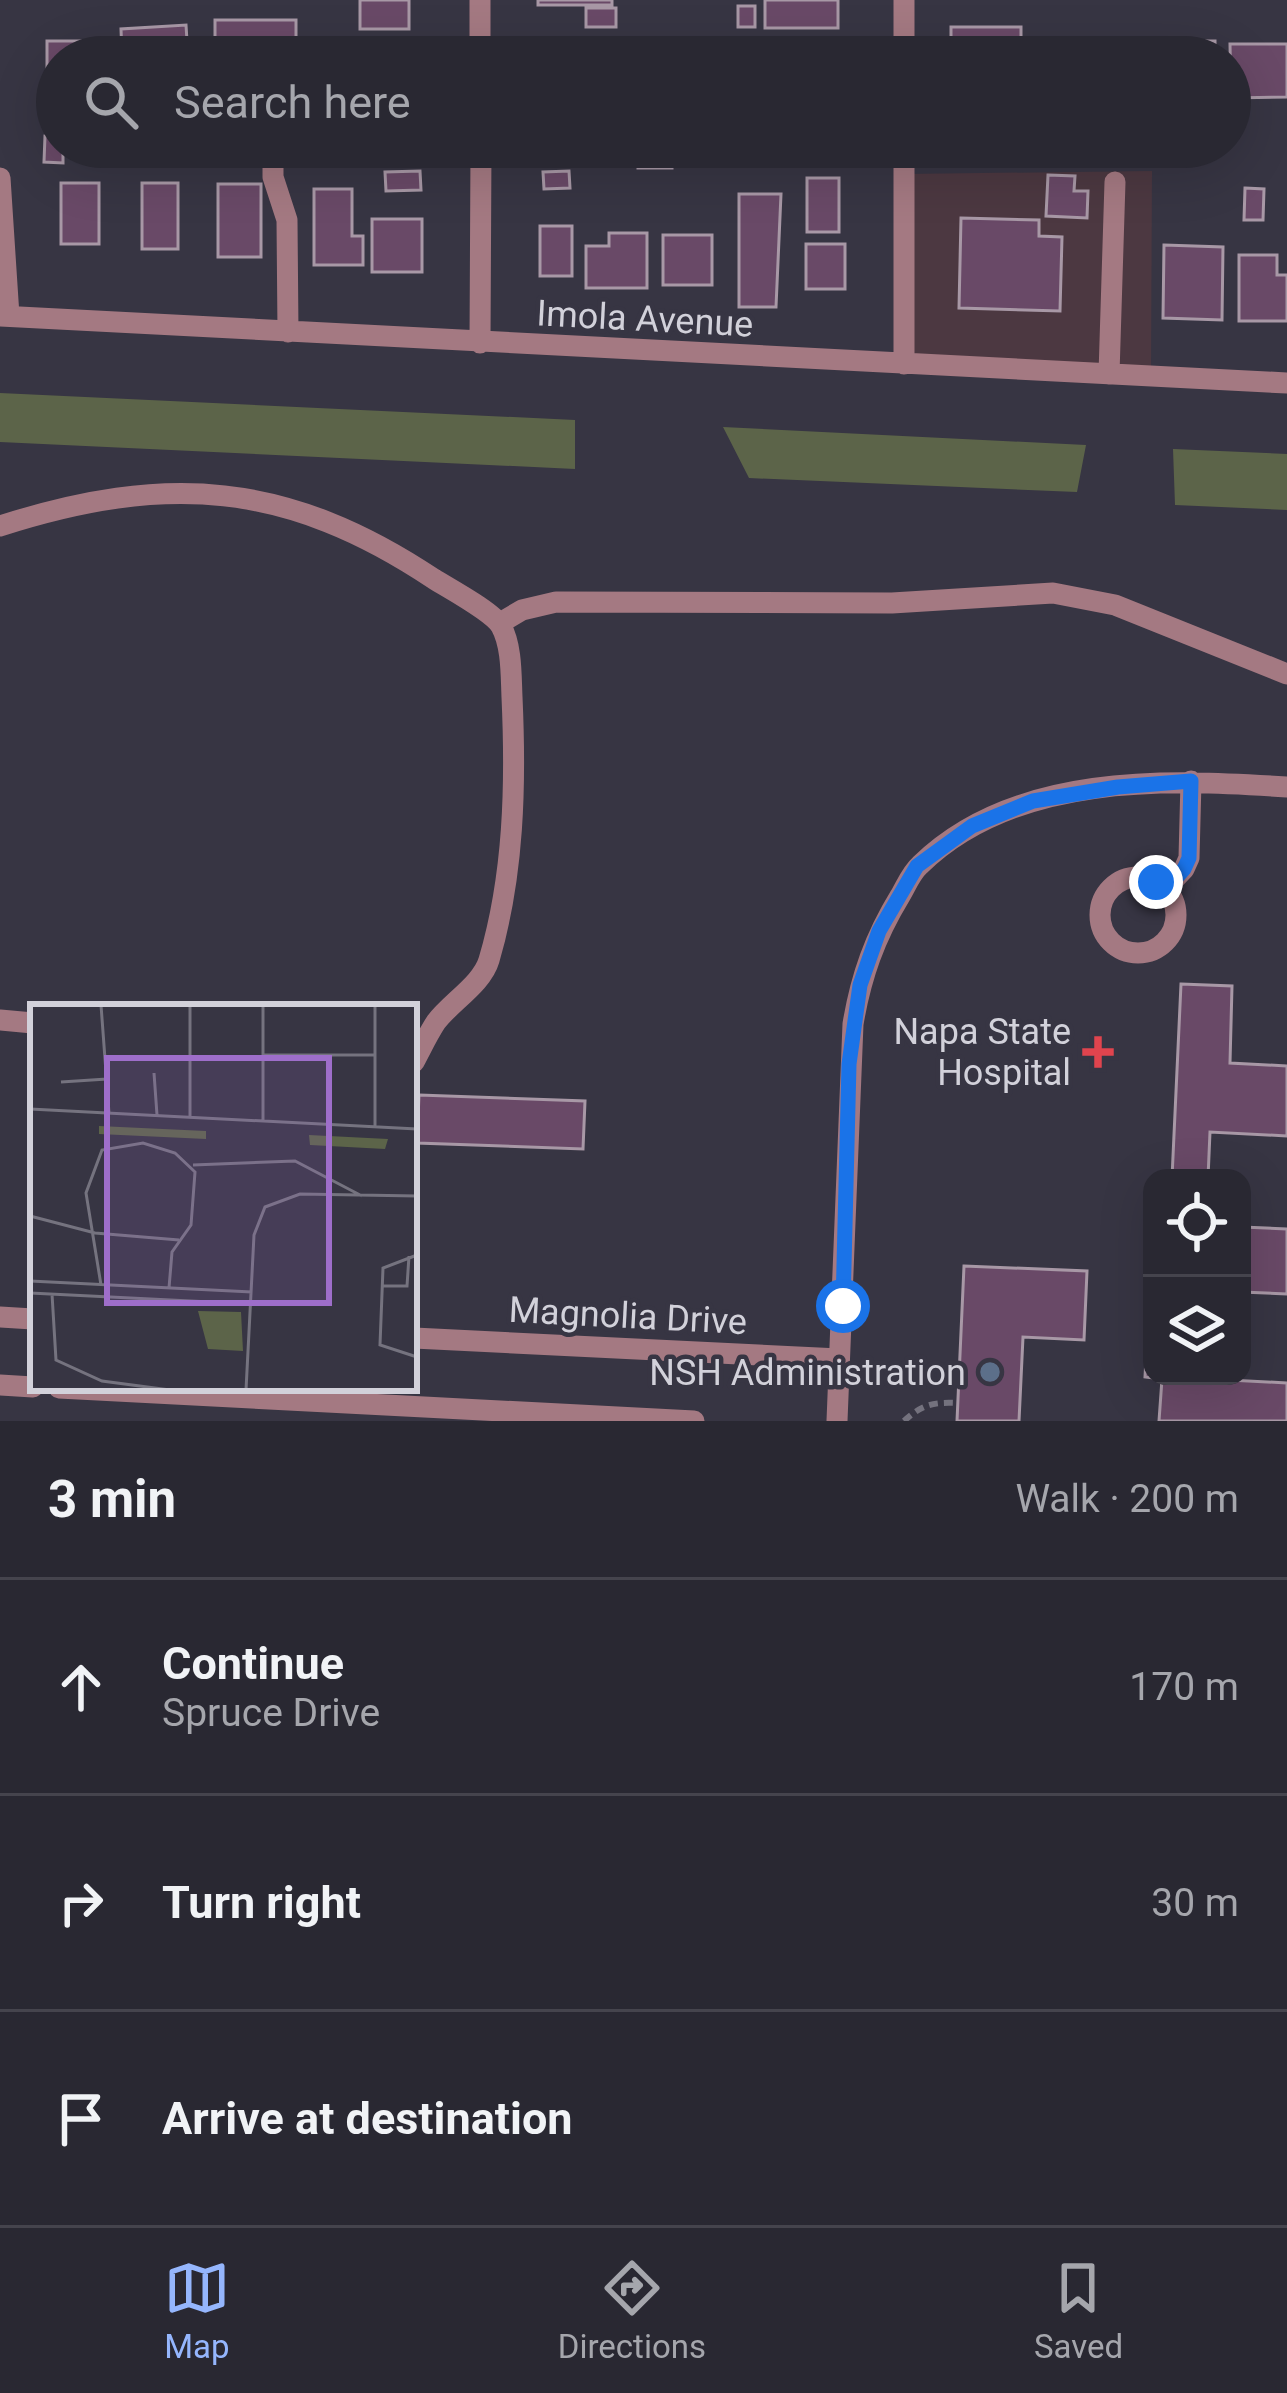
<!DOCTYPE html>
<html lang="en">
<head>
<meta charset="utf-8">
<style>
  body { margin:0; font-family:Roboto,sans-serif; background:#31303a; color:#f1f3f6 }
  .controls { position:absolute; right:36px; bottom:36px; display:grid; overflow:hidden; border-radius:24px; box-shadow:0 12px 48px #0002 }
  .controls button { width:108px; height:108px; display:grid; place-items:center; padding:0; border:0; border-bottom:3px solid #45444d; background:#292832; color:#f1f3f6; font:60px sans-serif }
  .stop { position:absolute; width:36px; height:36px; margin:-27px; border:9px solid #1a73e8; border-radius:50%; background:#fff }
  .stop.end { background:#1a73e8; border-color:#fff; box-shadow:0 3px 12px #0008 }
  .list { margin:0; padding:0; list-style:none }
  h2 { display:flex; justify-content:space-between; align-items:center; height:156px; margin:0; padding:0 48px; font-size:51px }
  h2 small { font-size:39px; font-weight:400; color:#a5a6ac }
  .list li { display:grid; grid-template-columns:78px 1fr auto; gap:36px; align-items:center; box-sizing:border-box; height:216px; padding:0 48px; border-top:3px solid #45444d }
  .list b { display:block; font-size:45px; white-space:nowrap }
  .list p { margin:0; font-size:39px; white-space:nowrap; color:#a5a6ac }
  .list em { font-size:39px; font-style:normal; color:#a5a6ac }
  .icon { flex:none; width:66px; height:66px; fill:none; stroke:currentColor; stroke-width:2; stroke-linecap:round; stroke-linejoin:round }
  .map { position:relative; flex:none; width:1287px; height:1421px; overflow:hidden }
  .search { position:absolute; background:#292832; box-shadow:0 12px 48px #0002; left:36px; right:36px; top:36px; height:132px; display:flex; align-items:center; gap:30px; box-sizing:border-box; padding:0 42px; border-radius:66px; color:#a5a6ac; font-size:45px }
  .sheet { height:804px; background:#292832 }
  nav { display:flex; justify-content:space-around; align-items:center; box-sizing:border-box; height:168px; border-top:3px solid #45444d; background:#292832; font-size:33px; color:#a5a6ac }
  nav a { display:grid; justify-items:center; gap:6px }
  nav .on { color:#95b6fd }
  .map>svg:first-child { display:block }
</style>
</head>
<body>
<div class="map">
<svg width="1287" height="1421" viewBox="0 0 1287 1421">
  <rect width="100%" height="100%" fill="#373543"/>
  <path fill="#4c3841" d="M 1152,171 L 1151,376 L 904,364 L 904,174 Z"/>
  <path fill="#5c6449" d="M 0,393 L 575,420 L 575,469 L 0,442 Z
    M 723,427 L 1086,445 L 1077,492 L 749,478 Z
    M 1173,449 L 1287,454 L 1287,510 L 1175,505 Z"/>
  <path fill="#694967" stroke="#a898a6" stroke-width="3" d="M 360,0 L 409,0 L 409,29 L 360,29 Z
    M 538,0 L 612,0 L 612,5 L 538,5 Z
    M 765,0 L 838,0 L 838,28 L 765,28 Z
    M 738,6 L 755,6 L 755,27 L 738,27 Z
    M 586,8 L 616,8 L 616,27 L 586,27 Z
    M 215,20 L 296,20 L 296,53 L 215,57 Z
    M 186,25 L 188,57 L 122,57 L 121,29 Z
    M 951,27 L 1021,27 L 1021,57 L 951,57 Z
    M 786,39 L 829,39 L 829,57 L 786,57 Z
    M 47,41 L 104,41 L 104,57 L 57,57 L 57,75 L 47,75 Z
    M 1079,41 L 1139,41 L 1139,57 L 1079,57 Z
    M 1156,41 L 1215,41 L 1215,57 L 1156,57 Z
    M 361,44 L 415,44 L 415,57 L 361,57 Z
    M 1230,44 L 1287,44 L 1287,97 L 1231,98 Z
    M 535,45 L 607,45 L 607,57 L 535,57 Z
    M 45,136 L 57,136 L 57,147 L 63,147 L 63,163 L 44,162 Z
    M 148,147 L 193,147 L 194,156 L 149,159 Z
    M 210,147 L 253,147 L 253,154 L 210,154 Z
    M 351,147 L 393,147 L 393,166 L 351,166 Z
    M 538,147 L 612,147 L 612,153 L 538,153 Z
    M 638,147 L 672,147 L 672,168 L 638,168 Z
    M 704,147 L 845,147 L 845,166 L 704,166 Z
    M 952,147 L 1008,147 L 1008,165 L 952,165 Z
    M 420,171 L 421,190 L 386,191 L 385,172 Z
    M 569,171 L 570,188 L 544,189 L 543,172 Z
    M 1048,175 L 1075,176 L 1074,191 L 1088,191 L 1087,218 L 1046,216 Z
    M 807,178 L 839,178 L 839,232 L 807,232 Z
    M 61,183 L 99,183 L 99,244 L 61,244 Z
    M 142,183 L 178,183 L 178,249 L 142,249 Z
    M 218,184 L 261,184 L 261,257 L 218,257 Z
    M 1245,188 L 1264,189 L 1263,220 L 1244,220 Z
    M 314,189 L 352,189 L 352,236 L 363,236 L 363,265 L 314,265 Z
    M 739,194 L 781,194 L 776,307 L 739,307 Z
    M 961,218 L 1039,220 L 1039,236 L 1062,237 L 1060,311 L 959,308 Z
    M 372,219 L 422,219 L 422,272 L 372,272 Z
    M 540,226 L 572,226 L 572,276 L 540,276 Z
    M 609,233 L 647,233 L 647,288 L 586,288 L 586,246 L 609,246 Z
    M 663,235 L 712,235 L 712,285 L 663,285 Z
    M 806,244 L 845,244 L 845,289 L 806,289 Z
    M 1164,245 L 1223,247 L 1222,320 L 1163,318 Z
    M 1239,255 L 1277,255 L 1277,275 L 1287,275 L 1287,321 L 1239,321 Z
    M 1181,984 L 1232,986 L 1230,1063 L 1287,1066 L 1287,1136 L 1210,1132 L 1208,1178 L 1172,1178 Z
    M 419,1095 L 585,1101 L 583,1149 L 417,1143 Z
    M 1242,1227 L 1287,1229 L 1287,1294 L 1242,1292 Z
    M 1152,1248 L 1152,1376 L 1287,1383 L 1287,1421 L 1159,1421 L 1162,1379 L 1145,1377 Z
    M 964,1266 L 1087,1271 L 1084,1340 L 1023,1337 L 1019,1421 L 957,1421 Z"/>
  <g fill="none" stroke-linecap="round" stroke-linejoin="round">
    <path stroke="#74727e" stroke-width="6" stroke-dasharray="9 6" stroke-linecap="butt" d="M 904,1421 C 923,1404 933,1402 958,1403"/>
    <path stroke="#a47982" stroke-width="21" d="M 480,0 L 480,57
      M 904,0 L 904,57
      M 273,147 L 273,177 L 287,220 L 288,332
      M 904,147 L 904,364
      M 0,178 L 9,316
      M 0,316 L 1287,383
      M 480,343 L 481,147
      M 1109,374 L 1115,182
      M 0,526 C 166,473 287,481 434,579 C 450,589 493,612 501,626 C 512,646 511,675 512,697 C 516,785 514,875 489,960 C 482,984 451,1002 436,1022 C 428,1034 421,1049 414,1062
      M 500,623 L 522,610 L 556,602 L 892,603 L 1053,593 L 1115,605 L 1287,674
      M1100 915a38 38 0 1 1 76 0a38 38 0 1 1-76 0Z
      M 1165,889 L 1184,869 L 1189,858 L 1191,781
      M 0,1020 L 33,1023
      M 0,1317 L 33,1319
      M 414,1338 L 839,1359
      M 0,1385 L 33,1387
      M 59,1388 L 694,1421
      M 837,1421 L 853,1024 C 861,976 875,937 900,896 C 906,886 911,873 920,865 C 1014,773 1166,779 1287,787"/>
  </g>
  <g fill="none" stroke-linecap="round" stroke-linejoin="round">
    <path stroke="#1a73e8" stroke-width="15" d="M 843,1306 L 849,1064 L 860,985 L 879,931 L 917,866 L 972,826 L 1033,801 L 1118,787 L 1191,781 L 1189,858 L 1184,869 L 1166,889 L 1156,882"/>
  </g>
  <path fill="#e0444e" stroke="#373543" stroke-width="4.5" d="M1092 1034h12v12h12v12h-12v12h-12v-12h-12v-12h12z"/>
  <circle fill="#5c6f8a" stroke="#373543" stroke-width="4.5" cx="990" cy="1372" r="12"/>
  <g text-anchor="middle" stroke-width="9" stroke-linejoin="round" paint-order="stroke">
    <g font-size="36" fill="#d2d1da" stroke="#373543">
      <text transform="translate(645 318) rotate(3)" y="13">Imola Avenue</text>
      <text transform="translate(628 1315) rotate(3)" y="13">Magnolia Drive</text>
    </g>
    <g font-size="36" fill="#d2d1da" stroke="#373543" text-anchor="end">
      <text x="1071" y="1044">Napa State<tspan x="1071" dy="41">Hospital</tspan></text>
      <text x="966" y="1385">NSH Administration</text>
    </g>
  </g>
  <g transform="translate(30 1004)">
    <rect width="387" height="387" fill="#373543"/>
    <path d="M 69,122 L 176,127 L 176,135 L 69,130 ZM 279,131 L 358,135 L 355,145 L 280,141 ZM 168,307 L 211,308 L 213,347 L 178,345 Z" fill="#5c6449"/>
    <path fill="none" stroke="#75737f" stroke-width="3" d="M 71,1 L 79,109M 160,1 L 160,113M 345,1 L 345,123M 233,51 L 345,51M 124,69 L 127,111M 31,78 L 77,75M 0,105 L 387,125M 233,117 L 233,1M 163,161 L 265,157 L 332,192M 0,212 L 65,229 L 149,236M 387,251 L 353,264 L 350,341 L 387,353M 0,277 L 222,288M 71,281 L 56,189 L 72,146 L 113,139 L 145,149 L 165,168 L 161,221 L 142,248 L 139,284M 352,282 L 377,282 L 379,252M 0,289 L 221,300M 22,290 L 26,356 L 72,377 L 140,386M 216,386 L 224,231 L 235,203 L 270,190 L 387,192"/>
    <path fill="#9e6eca" fill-opacity="0.15" stroke="#9e6eca" stroke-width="6" d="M 77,54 L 299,54 L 299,299 L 77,299 Z"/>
    <rect width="387" height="387" fill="none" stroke="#d2d1da" stroke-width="6"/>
  </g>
</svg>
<div class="controls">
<button><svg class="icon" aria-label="locate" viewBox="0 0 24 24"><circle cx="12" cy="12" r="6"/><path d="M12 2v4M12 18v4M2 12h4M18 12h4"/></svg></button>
<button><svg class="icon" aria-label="layers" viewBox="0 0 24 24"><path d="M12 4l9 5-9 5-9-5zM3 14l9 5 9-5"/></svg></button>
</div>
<div class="stop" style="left:843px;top:1306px"></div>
<div class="stop end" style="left:1156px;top:882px"></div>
<div class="search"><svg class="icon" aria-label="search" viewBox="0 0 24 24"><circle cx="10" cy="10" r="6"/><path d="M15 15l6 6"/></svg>Search here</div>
</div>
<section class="sheet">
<h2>3 min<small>Walk · 200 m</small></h2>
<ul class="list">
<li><svg class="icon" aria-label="ahead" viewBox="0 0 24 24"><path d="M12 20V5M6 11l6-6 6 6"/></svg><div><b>Continue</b><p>Spruce Drive</p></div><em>170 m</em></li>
<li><svg class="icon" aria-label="right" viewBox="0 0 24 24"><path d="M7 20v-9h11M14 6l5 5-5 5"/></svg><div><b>Turn right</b></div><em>30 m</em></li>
<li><svg class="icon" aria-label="arrive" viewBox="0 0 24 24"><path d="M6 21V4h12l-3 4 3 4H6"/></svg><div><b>Arrive at destination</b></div></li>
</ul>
</section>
<nav>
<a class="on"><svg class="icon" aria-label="map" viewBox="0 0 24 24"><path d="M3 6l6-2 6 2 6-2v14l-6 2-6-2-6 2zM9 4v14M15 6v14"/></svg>Map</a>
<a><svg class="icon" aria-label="directions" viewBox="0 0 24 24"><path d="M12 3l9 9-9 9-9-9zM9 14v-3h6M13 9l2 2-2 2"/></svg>Directions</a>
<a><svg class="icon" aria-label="saved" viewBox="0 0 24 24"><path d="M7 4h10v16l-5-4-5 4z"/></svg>Saved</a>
</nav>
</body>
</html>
